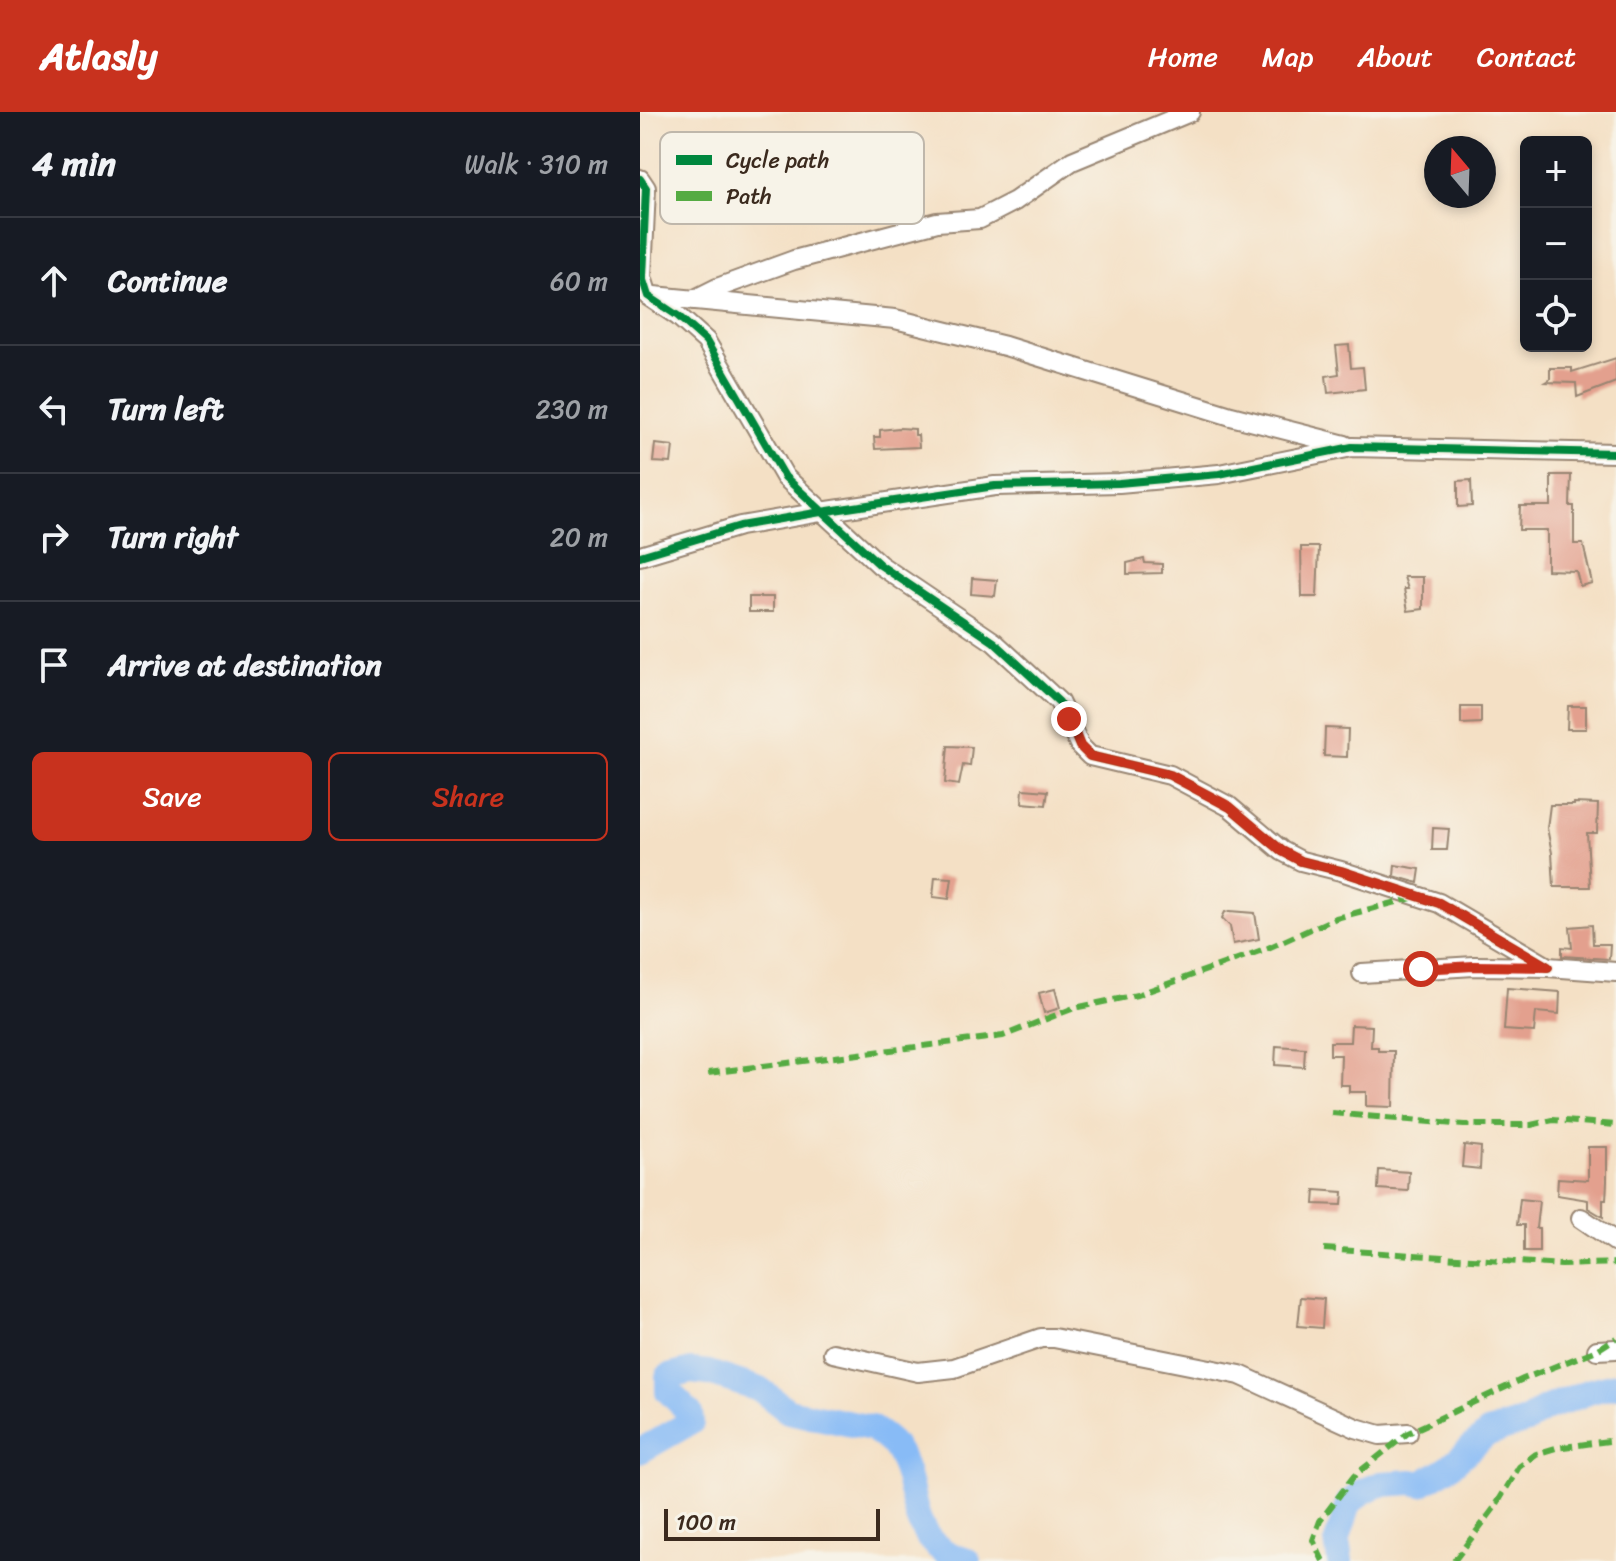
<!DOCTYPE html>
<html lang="en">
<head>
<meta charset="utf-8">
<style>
  body { margin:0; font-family:Sriracha,sans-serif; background:#20242c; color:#f1f3f6 }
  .controls { position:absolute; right:24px; top:24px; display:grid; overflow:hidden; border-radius:12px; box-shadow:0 4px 12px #0003 }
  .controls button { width:72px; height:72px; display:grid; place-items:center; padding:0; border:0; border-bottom:2px solid #363941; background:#171b24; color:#f1f3f6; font:40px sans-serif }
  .compass { position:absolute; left:784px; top:24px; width:72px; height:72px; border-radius:50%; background:#171b24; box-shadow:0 4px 12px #0003; rotate:341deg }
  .scale { position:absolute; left:24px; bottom:20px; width:216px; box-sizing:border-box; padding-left:8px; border:4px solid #3b2a1e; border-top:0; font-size:22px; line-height:28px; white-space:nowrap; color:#3b2a1e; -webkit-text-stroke:6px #f7f3e8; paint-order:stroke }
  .stop { position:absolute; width:24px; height:24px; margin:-18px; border:6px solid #c8321e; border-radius:50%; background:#fff }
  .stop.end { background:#c8321e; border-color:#fff; box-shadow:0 2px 8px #0008 }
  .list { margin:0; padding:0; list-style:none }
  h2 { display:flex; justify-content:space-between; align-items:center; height:104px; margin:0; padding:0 32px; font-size:34px }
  h2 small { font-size:26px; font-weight:400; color:#9ea1a6 }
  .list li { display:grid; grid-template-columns:52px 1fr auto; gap:24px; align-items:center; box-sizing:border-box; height:128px; padding:0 32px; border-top:2px solid #363941 }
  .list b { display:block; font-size:30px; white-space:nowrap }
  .list em { font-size:26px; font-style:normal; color:#9ea1a6 }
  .actions { display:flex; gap:16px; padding:24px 32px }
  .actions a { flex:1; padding:18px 0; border:2px solid #c8321e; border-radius:12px; text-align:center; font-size:28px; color:#c8321e }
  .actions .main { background:#c8321e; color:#fff }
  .icon { flex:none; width:44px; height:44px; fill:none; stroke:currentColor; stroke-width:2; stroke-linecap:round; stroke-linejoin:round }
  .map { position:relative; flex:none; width:976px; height:1449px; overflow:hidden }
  header { display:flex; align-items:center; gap:48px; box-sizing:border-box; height:112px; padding:0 40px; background:#c8321e; color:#fff }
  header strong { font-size:38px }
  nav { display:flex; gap:44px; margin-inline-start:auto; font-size:28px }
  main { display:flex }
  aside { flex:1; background:#171b24 }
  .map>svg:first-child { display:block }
</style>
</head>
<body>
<header>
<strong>Atlasly</strong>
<nav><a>Home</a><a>Map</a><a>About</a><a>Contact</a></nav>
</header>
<main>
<aside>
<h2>4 min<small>Walk · 310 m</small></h2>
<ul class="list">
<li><svg class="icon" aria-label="ahead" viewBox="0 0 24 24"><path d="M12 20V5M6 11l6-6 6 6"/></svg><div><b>Continue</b></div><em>60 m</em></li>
<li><svg class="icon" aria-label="left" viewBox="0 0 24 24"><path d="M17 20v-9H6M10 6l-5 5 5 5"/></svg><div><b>Turn left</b></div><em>230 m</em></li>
<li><svg class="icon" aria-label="right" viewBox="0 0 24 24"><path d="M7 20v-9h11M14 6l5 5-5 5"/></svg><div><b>Turn right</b></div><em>20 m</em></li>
<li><svg class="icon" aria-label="arrive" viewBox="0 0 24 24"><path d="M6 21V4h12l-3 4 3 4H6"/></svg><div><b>Arrive at destination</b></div></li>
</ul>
<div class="actions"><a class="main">Save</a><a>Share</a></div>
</aside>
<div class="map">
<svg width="976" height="1449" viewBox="0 0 976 1449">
  <rect width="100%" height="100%" fill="#f7f3e8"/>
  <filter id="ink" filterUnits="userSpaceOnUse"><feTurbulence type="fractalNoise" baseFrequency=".0125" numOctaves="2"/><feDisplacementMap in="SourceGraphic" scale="16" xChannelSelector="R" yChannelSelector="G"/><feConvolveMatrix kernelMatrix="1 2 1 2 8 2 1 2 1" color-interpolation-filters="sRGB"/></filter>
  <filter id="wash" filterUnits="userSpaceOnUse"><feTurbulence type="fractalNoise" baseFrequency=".006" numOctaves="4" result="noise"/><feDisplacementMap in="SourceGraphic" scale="32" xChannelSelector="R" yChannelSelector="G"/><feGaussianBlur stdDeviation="1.8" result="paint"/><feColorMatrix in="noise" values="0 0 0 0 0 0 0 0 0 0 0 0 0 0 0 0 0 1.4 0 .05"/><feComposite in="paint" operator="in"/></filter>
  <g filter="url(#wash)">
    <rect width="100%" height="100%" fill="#f4e0c5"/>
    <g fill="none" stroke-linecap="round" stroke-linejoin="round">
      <path stroke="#88bbf6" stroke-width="26" d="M 0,1339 L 51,1310 L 50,1301 L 28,1279 L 28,1265 L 51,1259 L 69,1261 L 121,1278 L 148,1299 L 231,1316 C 239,1321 250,1328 255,1336 C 283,1379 261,1432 328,1449
        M 700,1449 L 697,1429 L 709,1391 L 724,1379 L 741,1372 L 772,1370 L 781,1372 L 809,1355 L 848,1321 L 887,1309 L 904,1297 L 951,1279 L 976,1273"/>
    </g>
    <g id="blocks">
      <path fill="#e3a08e" d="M 709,233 L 711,256 L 723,255 L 725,277 L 688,281 L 686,264 L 699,262 L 696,234 Z
        M 976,246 L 976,270 L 937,285 L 936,271 L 905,270 L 910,267 L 910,256 L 932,256 L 932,260 Z
        M 259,316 L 275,317 L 275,323 L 278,323 L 279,335 L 235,337 L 234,325 L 240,325 L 240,318 Z
        M 15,332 L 33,334 L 31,351 L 13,350 Z
        M 911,363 L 931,363 L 930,394 L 934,394 L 934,432 L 943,432 L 952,471 L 940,474 L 936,459 L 907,458 L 907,418 L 879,418 L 880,394 L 911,394 Z
        M 831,368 L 832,394 L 818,395 L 818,369 Z
        M 661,435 L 679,435 L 677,485 L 662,485 Z
        M 504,447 L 505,451 L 522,452 L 522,461 L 487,462 L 487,451 Z
        M 764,465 L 783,465 L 783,497 L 768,499 L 764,477 L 768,477 Z
        M 332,466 L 357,468 L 355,484 L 331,482 Z
        M 109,485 L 133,485 L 133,500 L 109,500 Z
        M 928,594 L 946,594 L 946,617 L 927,617 Z
        M 821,595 L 841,595 L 841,611 L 821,612 Z
        M 685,616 L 708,617 L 707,645 L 684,644 Z
        M 308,634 L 332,635 L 330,654 L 323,653 L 319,673 L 305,671 Z
        M 383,677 L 408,679 L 406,693 L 382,691 Z
        M 934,691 L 958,692 L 957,721 L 947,721 L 950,775 L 914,775 L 912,741 L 907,716 L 910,693 L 934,693 Z
        M 793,716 L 809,717 L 807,738 L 792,738 Z
        M 755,753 L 780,757 L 778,771 L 754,764 Z
        M 295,765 L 312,766 L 309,787 L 293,785 Z
        M 590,799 L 615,801 L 619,827 L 593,832 L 590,814 L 582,806 L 585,800 Z
        M 952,813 L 953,832 L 970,832 L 969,847 L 922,844 L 922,835 L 932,836 L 930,815 Z
        M 867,876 L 920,880 L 919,902 L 896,900 L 894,920 L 864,918 Z
        M 415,877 L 420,896 L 404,901 L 399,881 Z
        M 711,913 L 732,914 L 731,935 L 738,935 L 738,939 L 754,939 L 753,995 L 726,994 L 726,980 L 709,980 L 709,973 L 700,973 L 701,943 L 690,943 L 690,930 L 710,930 Z
        M 636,934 L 665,936 L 664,955 L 635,953 Z
        M 824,1033 L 841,1035 L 840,1057 L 822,1055 Z
        M 948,1035 L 967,1035 L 967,1069 L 966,1088 L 963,1088 L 963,1105 L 948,1096 L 948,1088 L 917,1083 L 918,1066 L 948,1068 Z
        M 739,1058 L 769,1060 L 768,1079 L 738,1077 Z
        M 675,1078 L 703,1080 L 702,1093 L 674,1092 Z
        M 880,1087 L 899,1089 L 896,1116 L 899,1116 L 899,1139 L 884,1139 L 884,1113 L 877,1113 Z
        M 661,1185 L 684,1187 L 682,1216 L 658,1214 Z"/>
    </g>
  </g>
  <g filter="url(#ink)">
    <use href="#blocks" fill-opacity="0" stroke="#988572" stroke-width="2"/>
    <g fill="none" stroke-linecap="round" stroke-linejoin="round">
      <defs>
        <path id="minor" d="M 0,67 L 6,76 L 2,165 L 8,184 L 38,204 L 66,229 L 145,365 L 240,453 L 354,530 L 419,590 L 440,634 L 450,644 L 530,663 L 590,695 L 642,739 L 661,749 L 701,759 L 799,791 L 908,855
          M 14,184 L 255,207 L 365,234 L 591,304 L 705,333
          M 53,188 L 77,176 L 154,148 L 297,110 L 340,107 L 375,89 L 432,49 L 550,0
          M 0,444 L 100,414 L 181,400 L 355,374 L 479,371 L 579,362 L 712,335 L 976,341
          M 722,861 L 834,854 L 908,855 L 976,860
          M 941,1106 L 976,1130
          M 957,1238 L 976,1237
          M 193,1241 L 278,1260 L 314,1256 L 401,1226 L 414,1226 L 600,1263 L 716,1316 L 740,1323 L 768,1321"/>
      </defs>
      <use href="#minor" stroke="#988572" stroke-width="22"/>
      <use href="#minor" stroke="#fff" stroke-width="18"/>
      <path stroke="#55ab43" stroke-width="6" stroke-dasharray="12 6" stroke-linecap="butt" d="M 68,961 L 363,924 L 434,896 L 497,883 L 628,836 L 696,806 L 776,785
        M 692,1001 L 824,1013 L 891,1013 L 913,1008 L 976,1013
        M 684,1137 L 922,1153 L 976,1151
        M 683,1449 L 673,1428 L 680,1409 L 714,1364 L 768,1321 L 883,1267 L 957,1238 L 976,1226
        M 814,1449 L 855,1395 L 879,1355 L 896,1342 L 916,1336 L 976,1328"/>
      <defs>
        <path id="cycleway" d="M 0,67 L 6,76 L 2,165 L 8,184 L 38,204 L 66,229 L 145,365 L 240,453 L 354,530 L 419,590 L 440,634 L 450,644 L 530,663 L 590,695 L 642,739 L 661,749 L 701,759 L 799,791 L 908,855
          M 0,444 L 100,414 L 181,400 L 355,374 L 479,371 L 579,362 L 712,335 L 976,341"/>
      </defs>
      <use href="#cycleway" stroke="#f7f3e8" stroke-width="13"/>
      <use href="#cycleway" stroke="#00873e" stroke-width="8"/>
    </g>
  </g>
  <g fill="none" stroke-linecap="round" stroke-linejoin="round" filter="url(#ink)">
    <path stroke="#c8321e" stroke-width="10" d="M 429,607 L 440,634 L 450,644 L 530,663 L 590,695 L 642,739 L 661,749 L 701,759 L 799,791 L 908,855 L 834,854 L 781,857"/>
  </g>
  <rect x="20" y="20" width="264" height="92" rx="12" fill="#f7f3e8" stroke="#bfb7ab" stroke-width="2"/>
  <rect x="36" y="43" width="36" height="10" fill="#00873e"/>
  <rect x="36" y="79" width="36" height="10" fill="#55ab43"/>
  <g font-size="22" fill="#3b2a1e">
    <text x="86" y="56">Cycle path</text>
    <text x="86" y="92">Path</text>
  </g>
</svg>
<div class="controls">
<button>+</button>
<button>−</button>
<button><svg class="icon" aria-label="locate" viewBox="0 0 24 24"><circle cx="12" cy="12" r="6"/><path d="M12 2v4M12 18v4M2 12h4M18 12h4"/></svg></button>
</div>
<svg class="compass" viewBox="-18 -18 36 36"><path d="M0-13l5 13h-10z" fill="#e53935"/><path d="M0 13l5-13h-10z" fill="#9ea1a6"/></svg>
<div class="scale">100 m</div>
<div class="stop" style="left:781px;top:857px"></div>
<div class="stop end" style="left:429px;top:607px"></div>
</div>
</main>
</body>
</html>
